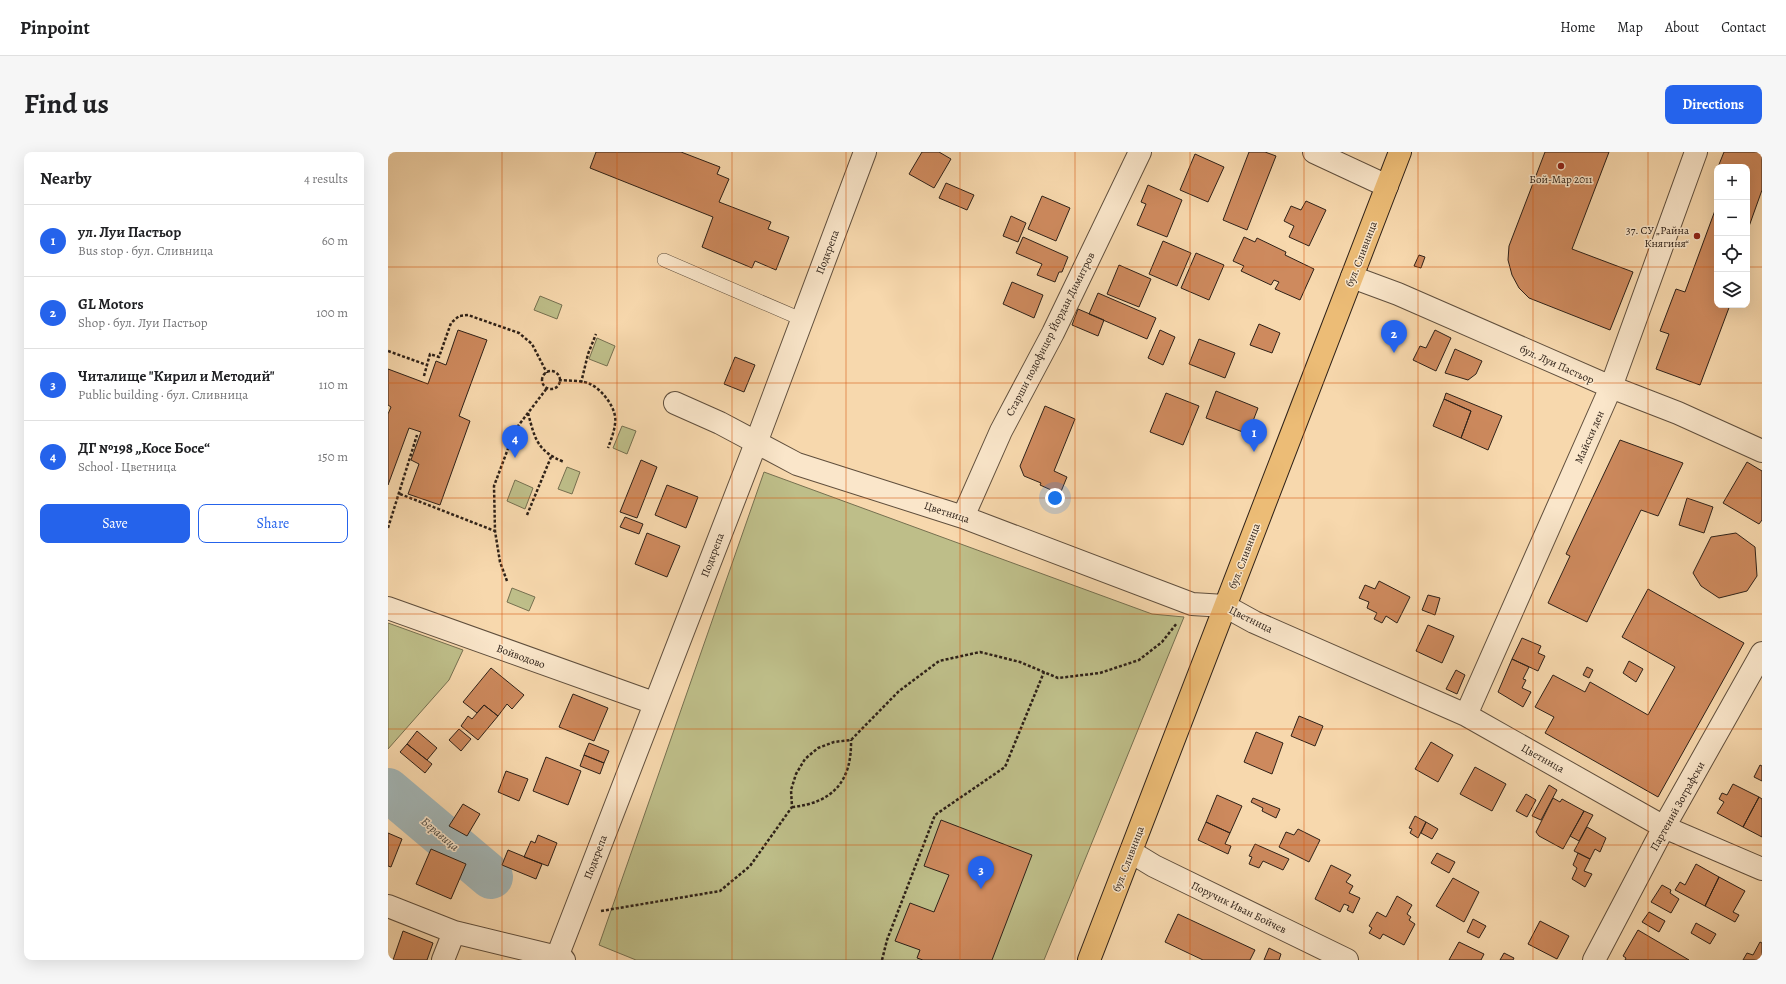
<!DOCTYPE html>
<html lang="en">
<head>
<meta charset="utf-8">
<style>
  body { margin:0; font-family:Alegreya,serif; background:#f6f6f6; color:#202124 }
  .controls { position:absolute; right:12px; top:12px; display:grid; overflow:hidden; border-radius:8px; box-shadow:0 4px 16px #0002 }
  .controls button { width:36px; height:36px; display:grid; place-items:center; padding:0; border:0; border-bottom:1px solid #e0e0e0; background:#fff; color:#202124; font:20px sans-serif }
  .you { position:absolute; left:667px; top:346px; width:14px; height:14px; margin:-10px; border:3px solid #fff; border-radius:50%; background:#1a73e8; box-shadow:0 0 0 6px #1a73e833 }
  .badge { display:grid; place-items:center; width:26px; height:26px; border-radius:50%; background:#2563eb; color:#fff; font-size:13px; font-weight:700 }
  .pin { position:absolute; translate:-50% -33px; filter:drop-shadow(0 1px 2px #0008) }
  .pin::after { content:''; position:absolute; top:21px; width:14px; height:12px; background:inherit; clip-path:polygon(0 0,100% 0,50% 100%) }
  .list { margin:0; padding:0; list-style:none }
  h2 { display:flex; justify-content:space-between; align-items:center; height:52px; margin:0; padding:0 16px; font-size:17px }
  h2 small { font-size:13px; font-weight:400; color:#757577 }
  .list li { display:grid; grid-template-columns:26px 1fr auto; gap:12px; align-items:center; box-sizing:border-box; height:72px; padding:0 16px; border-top:1px solid #e0e0e0 }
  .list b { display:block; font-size:15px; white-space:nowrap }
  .list p { margin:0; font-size:13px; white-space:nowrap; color:#757577 }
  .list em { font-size:13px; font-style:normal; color:#757577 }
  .actions { display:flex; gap:8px; padding:12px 16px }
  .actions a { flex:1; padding:9px 0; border:1px solid #2563eb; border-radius:8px; text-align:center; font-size:14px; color:#2563eb }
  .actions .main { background:#2563eb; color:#fff }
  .icon { flex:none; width:22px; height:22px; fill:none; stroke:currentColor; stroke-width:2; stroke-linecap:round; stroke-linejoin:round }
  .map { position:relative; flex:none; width:1374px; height:808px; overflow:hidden; border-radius:8px }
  header { display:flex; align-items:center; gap:24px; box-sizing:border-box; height:56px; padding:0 20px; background:#fff; border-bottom:1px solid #e0e0e0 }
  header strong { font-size:19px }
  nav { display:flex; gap:22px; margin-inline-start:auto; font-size:14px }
  .intro { display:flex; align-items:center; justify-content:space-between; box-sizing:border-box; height:96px; padding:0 24px }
  h1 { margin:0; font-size:28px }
  .button { padding:10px 18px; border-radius:8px; background:#2563eb; color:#fff; font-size:14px; font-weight:700 }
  main { display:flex; gap:24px; padding:0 24px }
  aside { flex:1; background:#fff; border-radius:8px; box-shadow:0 4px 16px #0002 }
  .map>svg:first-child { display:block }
</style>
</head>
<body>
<header>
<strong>Pinpoint</strong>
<nav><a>Home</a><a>Map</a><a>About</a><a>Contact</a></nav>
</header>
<div class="intro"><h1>Find us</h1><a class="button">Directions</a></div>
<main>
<aside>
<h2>Nearby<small>4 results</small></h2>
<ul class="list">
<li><span class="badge">1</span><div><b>ул. Луи Пастьор</b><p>Bus stop · бул. Сливница</p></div><em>60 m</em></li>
<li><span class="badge">2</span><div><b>GL Motors</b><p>Shop · бул. Луи Пастьор</p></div><em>100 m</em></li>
<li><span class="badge">3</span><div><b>Читалище &quot;Кирил и Методий&quot;</b><p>Public building · бул. Сливница</p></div><em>110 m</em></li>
<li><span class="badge">4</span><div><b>ДГ №198 „Косе Босе“</b><p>School · Цветница</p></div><em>150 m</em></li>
</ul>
<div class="actions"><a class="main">Save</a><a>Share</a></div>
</aside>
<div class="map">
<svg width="1374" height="808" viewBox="0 0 1374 808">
  <rect width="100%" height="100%" fill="#f7d8ad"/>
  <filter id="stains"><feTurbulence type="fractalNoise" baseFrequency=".005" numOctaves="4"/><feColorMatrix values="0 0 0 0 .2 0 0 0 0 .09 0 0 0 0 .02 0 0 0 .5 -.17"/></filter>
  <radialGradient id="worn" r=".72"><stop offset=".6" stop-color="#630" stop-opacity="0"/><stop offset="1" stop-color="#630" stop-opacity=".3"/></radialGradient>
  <path fill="#bebe89" stroke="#767050" d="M 152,144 L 174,153 L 169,167 L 146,158 Z
    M 209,186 L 227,194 L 219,214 L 201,207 Z
    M 234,274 L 248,279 L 239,302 L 225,296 Z
    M 179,315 L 192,320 L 184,342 L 170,337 Z
    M 376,320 L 764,462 L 796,465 L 656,808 L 248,808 L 211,793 Z
    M 127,328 L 145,336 L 137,357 L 119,349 Z
    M 124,436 L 147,445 L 141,459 L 119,450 Z
    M 0,471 L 75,498 L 61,528 L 0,597 Z"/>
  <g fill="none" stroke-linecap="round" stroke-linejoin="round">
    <path stroke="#a3b6b6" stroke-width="44" d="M 0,638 L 103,725"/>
  </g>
  <path fill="#ce8a5e" stroke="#2e2118" d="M 208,0 L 293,0 L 332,15 L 329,22 L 341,27 L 331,50 L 383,70 L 380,77 L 401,85 L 388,118 L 367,109 L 364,116 L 314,95 L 325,65 L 202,16 Z
    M 534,0 L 551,0 L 563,7 L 546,36 L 521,22 Z
    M 861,0 L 877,0 L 888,4 L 859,78 L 835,68 Z
    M 1157,0 L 1221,0 L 1184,97 L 1245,120 L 1222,178 L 1141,146 L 1131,136 L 1124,123 L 1120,108 L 1121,94 Z
    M 1336,0 L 1374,0 L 1374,38 L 1359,80 L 1359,15 L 1330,15 Z
    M 807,2 L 836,15 L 820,50 L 792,38 Z
    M 558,31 L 586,43 L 579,58 L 551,46 Z
    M 760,33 L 794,48 L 779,85 L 749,73 L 758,52 L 753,50 Z
    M 654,44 L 682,56 L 668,89 L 640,77 Z
    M 918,49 L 938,58 L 921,94 L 901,85 L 906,74 L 896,69 L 903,54 L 913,58 Z
    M 1329,53 L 1329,153 L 1342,153 L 1312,233 L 1268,217 L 1281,182 L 1272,179 L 1288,137 L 1297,140 Z
    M 623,64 L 638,71 L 630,90 L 615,84 Z
    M 635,85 L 680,105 L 674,120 L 671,120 L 667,130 L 649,123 L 654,112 L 628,101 Z
    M 856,85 L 867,90 L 869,86 L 898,100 L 897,103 L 926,117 L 912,148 L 887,137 L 891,130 L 886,128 L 883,133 L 853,119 L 856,114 L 845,109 Z
    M 775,89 L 803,101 L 789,134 L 761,122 Z
    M 808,101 L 836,113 L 821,148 L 793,136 Z
    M 1031,103 L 1037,105 L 1033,116 L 1026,114 Z
    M 731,113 L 763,127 L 751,155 L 719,142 Z
    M 624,130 L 655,143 L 646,166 L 615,152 Z
    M 710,141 L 768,166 L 759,187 L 701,162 Z
    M 690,157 L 716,168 L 710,184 L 684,173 Z
    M 871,172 L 892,181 L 884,201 L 862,193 Z
    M 70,178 L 99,188 L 71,264 L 82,269 L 52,353 L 20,342 L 31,312 L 23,308 L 33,280 L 21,276 L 0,333 L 0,262 L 3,255 L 0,253 L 0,217 L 40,232 L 48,209 L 58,213 Z
    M 772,178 L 787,185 L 775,213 L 760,206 Z
    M 1047,178 L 1063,186 L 1048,219 L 1025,208 L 1032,194 L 1038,196 Z
    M 811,187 L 847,201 L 837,226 L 801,212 Z
    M 1067,197 L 1094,209 L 1088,222 L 1080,228 L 1057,221 Z
    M 347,205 L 367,213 L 356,240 L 336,232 Z
    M 828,239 L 870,256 L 860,282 L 818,266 Z
    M 778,241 L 811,254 L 795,293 L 762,280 Z
    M 1058,241 L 1114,264 L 1100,298 L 1073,286 L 1083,259 L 1056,247 Z
    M 1056,247 L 1083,259 L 1073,286 L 1045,274 Z
    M 657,254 L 687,267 L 666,319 L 679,325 L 672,342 L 652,333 L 653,331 L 636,324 L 632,314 Z
    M 1232,288 L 1295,311 L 1270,364 L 1253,358 L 1199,470 L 1160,451 L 1182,404 L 1178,402 Z
    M 253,308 L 269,315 L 249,366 L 232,360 Z
    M 1359,310 L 1374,319 L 1374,368 L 1371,372 L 1335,351 Z
    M 279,333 L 310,345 L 298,376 L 267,363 Z
    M 1299,346 L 1325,355 L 1316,381 L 1291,373 Z
    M 237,365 L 255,372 L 251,382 L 232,375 Z
    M 259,381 L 292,394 L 279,425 L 247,412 Z
    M 1348,381 L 1367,395 L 1369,424 L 1359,439 L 1331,446 L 1313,434 L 1305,421 L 1323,385 Z
    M 991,429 L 1022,445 L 1009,471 L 998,464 L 994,471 L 986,467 L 989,461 L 979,456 L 981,450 L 971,446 L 977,433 L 987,437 Z
    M 1260,437 L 1356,491 L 1270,645 L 1157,581 L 1166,565 L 1147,555 L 1165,523 L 1197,540 L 1202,530 L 1260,563 L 1287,515 L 1234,485 Z
    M 1040,443 L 1052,446 L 1047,463 L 1034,458 Z
    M 1040,473 L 1066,484 L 1054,511 L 1028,499 Z
    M 1134,486 L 1153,494 L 1150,501 L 1157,504 L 1150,519 L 1124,507 Z
    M 1124,507 L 1141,515 L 1135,527 L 1138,528 L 1134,536 L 1143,540 L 1135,555 L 1110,540 Z
    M 1241,509 L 1255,517 L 1248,530 L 1235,521 Z
    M 1199,515 L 1205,518 L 1201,526 L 1195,523 Z
    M 103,516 L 136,543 L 124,557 L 119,552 L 110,564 L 96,553 L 89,561 L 75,550 Z
    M 1068,518 L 1077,523 L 1069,542 L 1058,537 Z
    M 185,542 L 220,556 L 206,589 L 171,575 Z
    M 96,553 L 110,564 L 90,588 L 73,574 L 80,564 L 84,567 Z
    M 911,564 L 935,574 L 927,594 L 903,584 Z
    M 71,577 L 83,587 L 73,599 L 61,588 Z
    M 29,579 L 49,596 L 39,608 L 19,592 Z
    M 868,580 L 895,591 L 884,622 L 856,610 Z
    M 1043,590 L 1065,603 L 1050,630 L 1027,617 Z
    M 201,591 L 221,599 L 216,611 L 196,603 Z
    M 19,592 L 44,612 L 37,621 L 12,600 Z
    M 196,603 L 216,611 L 212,622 L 192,614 Z
    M 158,605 L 193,619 L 180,653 L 145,639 Z
    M 1372,613 L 1374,614 L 1374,629 L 1366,625 Z
    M 1087,615 L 1118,632 L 1104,659 L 1072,642 Z
    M 118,619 L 140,627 L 131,649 L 110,640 Z
    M 1345,632 L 1371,645 L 1355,675 L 1329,661 L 1336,650 L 1331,647 L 1334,641 L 1339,643 Z
    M 1161,633 L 1169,638 L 1153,668 L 1144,664 Z
    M 1138,642 L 1148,648 L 1139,665 L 1128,659 Z
    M 829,643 L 854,654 L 842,681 L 818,670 Z
    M 1371,645 L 1374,647 L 1374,685 L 1355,675 Z
    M 865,646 L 892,657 L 888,666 L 874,659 L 875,656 L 863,650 Z
    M 1165,646 L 1172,650 L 1174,647 L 1196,659 L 1175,697 L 1151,684 L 1148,680 Z
    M 75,652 L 92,662 L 79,684 L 61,674 Z
    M 1196,659 L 1205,663 L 1191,689 L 1182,684 Z
    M 1027,664 L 1038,670 L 1030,686 L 1022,681 L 1024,677 L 1021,676 Z
    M 553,668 L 644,703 L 604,808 L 535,808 L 529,806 L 532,798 L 507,789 L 522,751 L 546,760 L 561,723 L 536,714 Z
    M 818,670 L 842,681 L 837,692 L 843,694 L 840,702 L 810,688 Z
    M 1038,670 L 1050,677 L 1044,687 L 1033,681 Z
    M 1199,675 L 1218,686 L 1212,700 L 1207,697 L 1202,707 L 1186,699 Z
    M 910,677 L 932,688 L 921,710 L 891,695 L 898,680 L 906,683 Z
    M 0,681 L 14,687 L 3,715 L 0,714 Z
    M 150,683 L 169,691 L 160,714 L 136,705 L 143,689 L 147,691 Z
    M 867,692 L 901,707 L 895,718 L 875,709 L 871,716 L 861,712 L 864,705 L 861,704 Z
    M 43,697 L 78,712 L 63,747 L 28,732 Z
    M 120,698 L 154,712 L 148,727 L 114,713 Z
    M 1049,701 L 1067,710 L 1061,721 L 1043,711 Z
    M 1190,701 L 1202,707 L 1196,719 L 1204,722 L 1197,735 L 1184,727 L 1189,716 L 1185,713 Z
    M 1308,712 L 1331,725 L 1317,754 L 1287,738 L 1292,730 L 1297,733 Z
    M 943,713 L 963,723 L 958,730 L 965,734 L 961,741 L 972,746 L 965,761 L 959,758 L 961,754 L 956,752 L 952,760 L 927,747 Z
    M 1331,725 L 1357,739 L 1345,760 L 1351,763 L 1347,770 L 1317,754 Z
    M 1065,726 L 1091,740 L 1076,770 L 1048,754 Z
    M 1274,733 L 1283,738 L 1282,741 L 1291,747 L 1283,761 L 1263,750 Z
    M 1009,744 L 1024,753 L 1019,762 L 1023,765 L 1021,768 L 1027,772 L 1016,793 L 995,782 L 992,787 L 981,781 L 984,776 L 981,774 L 989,760 L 998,765 Z
    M 1261,760 L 1277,769 L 1271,780 L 1254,770 Z
    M 790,762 L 867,798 L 862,808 L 815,808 L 777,790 Z
    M 1085,767 L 1098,774 L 1091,786 L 1079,780 Z
    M 1152,769 L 1181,784 L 1169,807 L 1140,792 Z
    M 1308,771 L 1328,782 L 1322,792 L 1303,781 Z
    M 1250,778 L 1301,808 L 1237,808 L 1238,806 L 1235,804 Z
    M 15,779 L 45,791 L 39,808 L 5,808 Z
    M 1071,790 L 1096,802 L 1093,808 L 1061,808 Z
    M 1372,790 L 1374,791 L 1374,808 L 1355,808 L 1359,801 L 1365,803 Z
    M 881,796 L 893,802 L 891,808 L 876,808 Z
    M 1116,801 L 1126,806 L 1125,808 L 1112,808 Z"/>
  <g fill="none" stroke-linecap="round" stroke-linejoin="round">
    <defs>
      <path id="lane" d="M 276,108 L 413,167"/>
      <path id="street" d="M 926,0 L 999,34
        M 964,125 L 1010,142 L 1223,235 L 1290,261 L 1374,299
        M 287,251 L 332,271 L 409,312 L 575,365 L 804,452 L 837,454 L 866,470 L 1078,563 L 1276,675 L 1374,717
        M 575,365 L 613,279 L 665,181 L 752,0
        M 0,456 L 266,551
        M 1078,563 L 1223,235 L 1308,0
        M 743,700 L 766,714 L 959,808
        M 0,754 L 66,780 L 169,805 L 176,808
        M 169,805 L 368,291 L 477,0
        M 55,808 L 66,780
        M 1206,808 L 1276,675 L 1374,501"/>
      <path id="primary" d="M 701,808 L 1012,0"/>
    </defs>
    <use href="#lane" stroke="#604f3d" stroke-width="14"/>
    <use href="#street" stroke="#604f3d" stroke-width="24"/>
    <use href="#primary" stroke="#2e2118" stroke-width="24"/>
    <path stroke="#2e2118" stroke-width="2.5" stroke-dasharray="3 2" stroke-linecap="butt" d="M 0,199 L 39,213
      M154 228a9 9 0 1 1 18 0a9 9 0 1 1-18 0Z
      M 36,224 L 42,202 L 51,205 L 63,171 L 71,164 L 80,163 L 131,181 L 144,192 L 159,221
      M 171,228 C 180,229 194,228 202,232 C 215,238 230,258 227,272 C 226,280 223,288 220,296
      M 193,231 L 200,202 L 208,182
      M 140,261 C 147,287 149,299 176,310
      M 12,342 L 107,379
      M 139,363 L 163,305
      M 0,376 L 29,283
      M 119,429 L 112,410 L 107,379 L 106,334 L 127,278 L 159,236
      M 404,655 C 445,651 464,629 463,588
      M 213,759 L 332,739 L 362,714 L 404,655 L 403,638 L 408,622 L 417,607 L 430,596 L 446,590 L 463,588 L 511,539 L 551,509 L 592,500 L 632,510 L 670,526 L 712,521 L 751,508 L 774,490 L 789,471
      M 494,808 L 499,788 L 547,663 L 617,615 L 656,520"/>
    <use href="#lane" stroke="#fae6ca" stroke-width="13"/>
    <use href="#street" stroke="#fae6ca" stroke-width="22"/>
    <use href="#primary" stroke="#ecbc76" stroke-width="22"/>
  </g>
  <path fill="none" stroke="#d5530d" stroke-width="1" stroke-opacity="0.55" d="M 114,0 L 114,808M 229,0 L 229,808M 344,0 L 344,808M 458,0 L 458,808M 572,0 L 572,808M 687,0 L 687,808M 802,0 L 802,808M 916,0 L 916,808M 1030,0 L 1030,808M 1145,0 L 1145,808M 1260,0 L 1260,808M 0,115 L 1329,115M 1359,115 L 1374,115M 0,231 L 1374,231M 0,346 L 1374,346M 0,462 L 1374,462M 0,577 L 1374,577M 0,693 L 1374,693"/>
  <g fill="#8f2418" stroke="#fae6ca" stroke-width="1.5">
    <circle cx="1173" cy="14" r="4"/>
    <circle cx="1309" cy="84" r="4"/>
  </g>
  <g text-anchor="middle" stroke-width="3" stroke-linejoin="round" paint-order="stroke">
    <g font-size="11" fill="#2e2118" stroke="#fae6ca">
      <text x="1173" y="31">Бой-Мар 2011</text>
      <text x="1301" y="82" text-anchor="end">37. СУ „Райна<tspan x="1301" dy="13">Княгиня“</tspan></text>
    </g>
    <g font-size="11" fill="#2e2118" stroke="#fae6ca">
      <text transform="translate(439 100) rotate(-69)" y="4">Подкрепа</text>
      <text transform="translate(973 102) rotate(-69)" y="4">бул. Сливница</text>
      <text transform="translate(662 182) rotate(-63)" y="4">Старши подофицер Йордан Димитров</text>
      <text transform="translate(1169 212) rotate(24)" y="4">бул. Луи Пастьор</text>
      <text transform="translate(1201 285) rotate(-66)" y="4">Майски ден</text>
      <text transform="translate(559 360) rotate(18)" y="4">Цветница</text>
      <text transform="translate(324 403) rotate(-69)" y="4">Подкрепа</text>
      <text transform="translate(856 404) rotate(-69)" y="4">бул. Сливница</text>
      <text transform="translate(863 467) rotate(26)" y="4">Цветница</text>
      <text transform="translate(133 504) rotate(20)" y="4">Войводово</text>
      <text transform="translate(1155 606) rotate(29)" y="4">Цветница</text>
      <text transform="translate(1289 654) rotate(-61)" y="4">Партений Зографски</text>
      <text transform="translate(207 705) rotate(-69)" y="4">Подкрепа</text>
      <text transform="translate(740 707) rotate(-69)" y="4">бул. Сливница</text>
      <text transform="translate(851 755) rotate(26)" y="4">Поручик Иван Бойчев</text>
    </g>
    <g font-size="12" font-style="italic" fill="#514e47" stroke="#fae6ca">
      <text transform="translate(52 682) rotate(40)" y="4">Беравица</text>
    </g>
  </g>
  <rect width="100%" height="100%" filter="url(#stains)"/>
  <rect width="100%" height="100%" fill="url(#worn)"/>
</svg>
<div class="controls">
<button>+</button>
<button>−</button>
<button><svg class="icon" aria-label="locate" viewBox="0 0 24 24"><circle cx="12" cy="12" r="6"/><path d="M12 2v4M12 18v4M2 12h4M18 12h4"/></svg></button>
<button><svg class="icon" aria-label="layers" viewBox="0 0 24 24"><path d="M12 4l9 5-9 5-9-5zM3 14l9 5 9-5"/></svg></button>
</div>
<div class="you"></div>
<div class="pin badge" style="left:866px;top:300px">1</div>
<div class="pin badge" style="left:1006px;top:201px">2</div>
<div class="pin badge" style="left:593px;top:737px">3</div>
<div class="pin badge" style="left:127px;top:306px">4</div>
</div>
</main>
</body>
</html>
